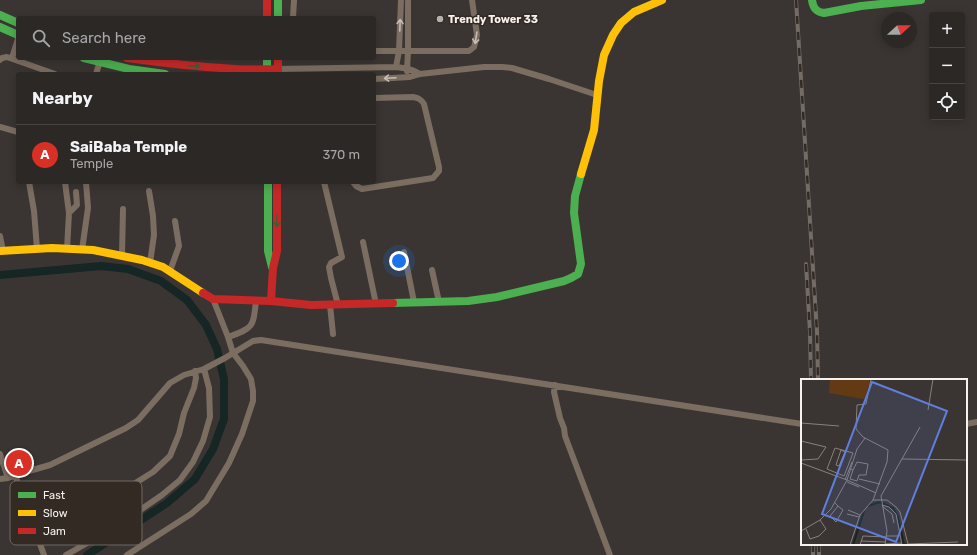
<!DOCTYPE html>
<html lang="en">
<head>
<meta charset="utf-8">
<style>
  body { margin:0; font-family:Rubik,sans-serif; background:#383432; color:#f1f3f6 }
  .controls { position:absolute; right:12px; top:12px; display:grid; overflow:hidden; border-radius:4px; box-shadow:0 2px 10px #0003 }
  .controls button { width:36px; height:36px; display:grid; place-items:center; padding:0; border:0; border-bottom:1px solid #484443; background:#2c2826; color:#f1f3f6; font:20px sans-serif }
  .compass { position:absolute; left:881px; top:12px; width:36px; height:36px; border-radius:50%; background:#2c2826; box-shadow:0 2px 10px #0003; rotate:69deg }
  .you { position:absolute; left:399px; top:261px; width:14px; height:14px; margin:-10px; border:3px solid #fff; border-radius:50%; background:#1a73e8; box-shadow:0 0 0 6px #1a73e833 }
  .badge { display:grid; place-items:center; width:26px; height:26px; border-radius:50%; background:#d93025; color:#fff; font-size:13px; font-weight:700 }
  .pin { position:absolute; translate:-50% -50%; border:2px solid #fff; box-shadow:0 1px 4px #0006 }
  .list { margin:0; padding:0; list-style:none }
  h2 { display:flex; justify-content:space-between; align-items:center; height:52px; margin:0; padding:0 16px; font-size:17px }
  h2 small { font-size:13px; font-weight:400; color:#a6a6a7 }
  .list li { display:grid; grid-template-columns:26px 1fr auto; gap:12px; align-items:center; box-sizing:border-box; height:60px; padding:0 16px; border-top:1px solid #484443 }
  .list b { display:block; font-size:15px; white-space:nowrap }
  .list p { margin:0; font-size:13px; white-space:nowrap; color:#a6a6a7 }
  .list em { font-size:13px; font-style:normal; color:#a6a6a7 }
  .icon { flex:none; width:22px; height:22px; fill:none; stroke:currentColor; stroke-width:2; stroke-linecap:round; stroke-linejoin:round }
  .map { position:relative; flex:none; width:977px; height:555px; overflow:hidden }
  .search { position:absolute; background:#2c2826; box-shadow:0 2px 10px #0003; left:16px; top:16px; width:360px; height:44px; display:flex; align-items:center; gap:10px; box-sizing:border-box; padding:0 14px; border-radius:4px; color:#a6a6a7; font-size:15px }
  .panel { position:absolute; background:#2c2826; box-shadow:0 2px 10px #0003; left:16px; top:72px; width:360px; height:112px; border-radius:4px }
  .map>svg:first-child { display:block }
</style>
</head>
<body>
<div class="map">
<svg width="977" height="555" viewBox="0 0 977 555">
  <rect width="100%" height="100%" fill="#3a3532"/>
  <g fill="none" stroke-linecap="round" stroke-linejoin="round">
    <path stroke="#162624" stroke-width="8" d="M 0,275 L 101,266 L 128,269 L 161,281 L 187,300 L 206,325 L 217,349 L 224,379 L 224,419 L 213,449 L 195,479 L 167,503 L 87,555"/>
    <path stroke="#7c6d61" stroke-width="6" d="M 293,18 L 294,0
      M 374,51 L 469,51 L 474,47 L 477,35 L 472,0
      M 12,58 L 18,39
      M 0,60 L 2,58 L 7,57 L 55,74
      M 396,67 L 399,51 L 401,0
      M 278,69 L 396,67 C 405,68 412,69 420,74
      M 407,71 L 408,51 L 408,0
      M 96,74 L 101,58
      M 374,79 L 410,77 L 420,74 L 484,67 L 502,67 L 512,68 L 549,79 L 597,95
      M 0,127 L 18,132
      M 29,182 L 34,211 L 37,249
      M 65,182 L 69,213 L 67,249
      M 324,182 L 342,257 L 331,263 L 329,267 L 331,278 L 338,305
      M 353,182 L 356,186 L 362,189 L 433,178 L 439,171 L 439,167 L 424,104 C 421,99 418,98 413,97 L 374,98
      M 149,191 L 153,216 L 154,235 L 150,263
      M 69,213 L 77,205 L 76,192
      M 0,236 L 3,251
      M 363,242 L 376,304
      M 82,250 L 88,208 L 86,182
      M 404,252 L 414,302
      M 122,256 L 123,209
      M 432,270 L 439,302
      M 170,271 L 179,246 L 175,221
      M 330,305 L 333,334
      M 228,337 C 254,328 253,327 256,301
      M 555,385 L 554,392 L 560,418 L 564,428 L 565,436 L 610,555
      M 966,424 L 977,422
      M 0,454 L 8,478
      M 15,475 L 44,555
      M 0,479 L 8,478 L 29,471 L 50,465 L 126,428 L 138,420 L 170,383 L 184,375 L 204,369 L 225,358 L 253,341 L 261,340 L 802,424
      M 118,494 L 153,472 L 170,456 L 179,434 L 184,413 L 194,388 L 196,378 L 195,371
      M 66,555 L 117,526 L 162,495 L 180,480 L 193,462 L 203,441 L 210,417 L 209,388 L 204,369
      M 127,555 L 191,514 L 206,501 L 229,463 L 242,434 L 253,401 L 253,391 L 251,379 L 243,366 L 233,353 L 228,337 L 213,299"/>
    <path stroke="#4caf50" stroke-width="8" d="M 278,0 L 278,18
      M 812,0 C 813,8 816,12 824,13 L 861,6 L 921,0
      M 0,15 L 18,23
      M 0,27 L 18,35
      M 84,58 L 129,69 L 165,74
      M 267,58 L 267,73
      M 268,182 L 268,251 L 272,267
      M 393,303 L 468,301 L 497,297 L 564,281 L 571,278 L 578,274 L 581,264 L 574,213 L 575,196 L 581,174"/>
    <path stroke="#ffc107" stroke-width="8" d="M 581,174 L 594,130 L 599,81 L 604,55 L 613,35 L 621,23 L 634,12 L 662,0
      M 0,251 L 52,248 L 93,250 L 142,260 L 163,267 L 203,293"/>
    <path stroke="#c62828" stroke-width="8" d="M 267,0 L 267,18
      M 127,58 C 163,63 199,67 235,69 C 249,70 264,69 278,69
      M 278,58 L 278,73
      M 203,293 L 213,299 L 271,301 L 311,305 L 393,303
      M 271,301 L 273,268 L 277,251 L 277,182"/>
    <defs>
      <path id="rail" d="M 796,0 L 817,332 L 818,380
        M 806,264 L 810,332 L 811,380
        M 813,544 L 813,555
        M 819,544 L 819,555"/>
    </defs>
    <use href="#rail" stroke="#736b65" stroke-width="4"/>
    <use href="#rail" stroke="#332a24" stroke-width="2.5" stroke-dasharray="8" stroke-linecap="butt"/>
  </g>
  <defs><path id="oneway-shaft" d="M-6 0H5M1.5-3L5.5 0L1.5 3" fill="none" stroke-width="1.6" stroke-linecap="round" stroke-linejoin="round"/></defs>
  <g stroke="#c6bdb6">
    <use href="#oneway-shaft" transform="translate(400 25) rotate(-88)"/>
    <use href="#oneway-shaft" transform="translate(476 38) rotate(99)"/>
    <use href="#oneway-shaft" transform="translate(390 78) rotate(177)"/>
  </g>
  <g stroke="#3d5f36">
    <use href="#oneway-shaft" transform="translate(194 66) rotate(4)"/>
    <use href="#oneway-shaft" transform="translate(277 221) rotate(90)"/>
  </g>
  <circle fill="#b6b0ac" stroke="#332a24" stroke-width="1.5" cx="440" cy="19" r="4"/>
  <g text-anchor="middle" stroke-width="3" stroke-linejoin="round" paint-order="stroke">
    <g font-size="11" font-weight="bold" fill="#f8f2ee" stroke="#332a24" text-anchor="start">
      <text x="448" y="23">Trendy Tower 33</text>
    </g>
  </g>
  <g transform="translate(801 379)">
    <rect width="166" height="166" fill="#3a3532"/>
    <path d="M 29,0 L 68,0 L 68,7 L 63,20 L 28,14 Z" fill="#643a15"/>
    <path fill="none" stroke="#162624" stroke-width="2" d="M 67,127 L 79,123 L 92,129 L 97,138 L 103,166M 52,166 L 63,132"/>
    <path fill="none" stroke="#86817d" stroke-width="1" d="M 127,31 L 132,0M 0,44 L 38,47M 64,59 L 56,70 L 46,101 L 75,114M 0,62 L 25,68 L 17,80 L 0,81M 34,69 L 52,74 L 43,97 L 26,90 ZM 40,71 L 44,73 L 38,87 L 35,86 ZM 101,80 L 166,81M 0,84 L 46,101 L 30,130 L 19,141 L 0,152M 50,90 L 52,91 L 49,100 L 56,102 L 58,96 L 65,96 L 67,85 L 56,83 L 52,91M 58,100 L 79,105M 44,101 L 51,83M 46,103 L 58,108M 72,121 L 86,121 L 95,128 L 99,133 L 107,165 L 157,163M 34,124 L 37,127 L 29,137 L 35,143 L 42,131 L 37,127M 81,126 L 88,128 L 95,135 L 101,166M 81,127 L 91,135 L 93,144M 47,131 L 59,136M 46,135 L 58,138M 5,150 L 9,160 L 18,157 L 25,150 L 19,141M 85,157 L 98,157M 60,162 L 84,163M 84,165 L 101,164M 49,166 L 59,136 L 72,121 L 86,83 L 87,71 L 62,58 L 55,50 L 56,26 L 65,25 L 70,0M 59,166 L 62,157 L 85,158M 84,166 L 86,152 L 80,117 L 119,48"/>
    <path fill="#5f7fdf" fill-opacity="0.15" stroke="#5f7fdf" stroke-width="2" d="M 71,3 L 146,32 L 95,163 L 21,135 Z"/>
    <rect width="166" height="166" fill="none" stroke="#f8f2ee" stroke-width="2"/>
  </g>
  <rect x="10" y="481" width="132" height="64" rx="6" fill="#332a24" stroke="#6e6661" stroke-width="1"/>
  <rect x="18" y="492" width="18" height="6" fill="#4caf50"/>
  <rect x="18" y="510" width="18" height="6" fill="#ffc107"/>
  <rect x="18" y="528" width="18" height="6" fill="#c62828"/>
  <g font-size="11" fill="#f8f2ee">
    <text x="43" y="499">Fast</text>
    <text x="43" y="517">Slow</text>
    <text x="43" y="535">Jam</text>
  </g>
</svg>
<div class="controls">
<button>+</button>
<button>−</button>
<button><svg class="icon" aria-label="locate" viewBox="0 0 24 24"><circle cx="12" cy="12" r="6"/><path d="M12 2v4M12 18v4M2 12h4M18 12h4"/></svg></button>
</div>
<svg class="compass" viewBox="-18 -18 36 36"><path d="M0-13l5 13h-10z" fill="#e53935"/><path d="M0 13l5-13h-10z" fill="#a6a6a7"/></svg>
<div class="you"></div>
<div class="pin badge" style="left:19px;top:463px">A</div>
<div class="search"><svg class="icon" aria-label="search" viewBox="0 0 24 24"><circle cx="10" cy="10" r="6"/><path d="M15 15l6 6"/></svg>Search here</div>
<section class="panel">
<h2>Nearby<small></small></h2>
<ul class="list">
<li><span class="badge">A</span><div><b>SaiBaba Temple</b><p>Temple</p></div><em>370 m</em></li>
</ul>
</section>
</div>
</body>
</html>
